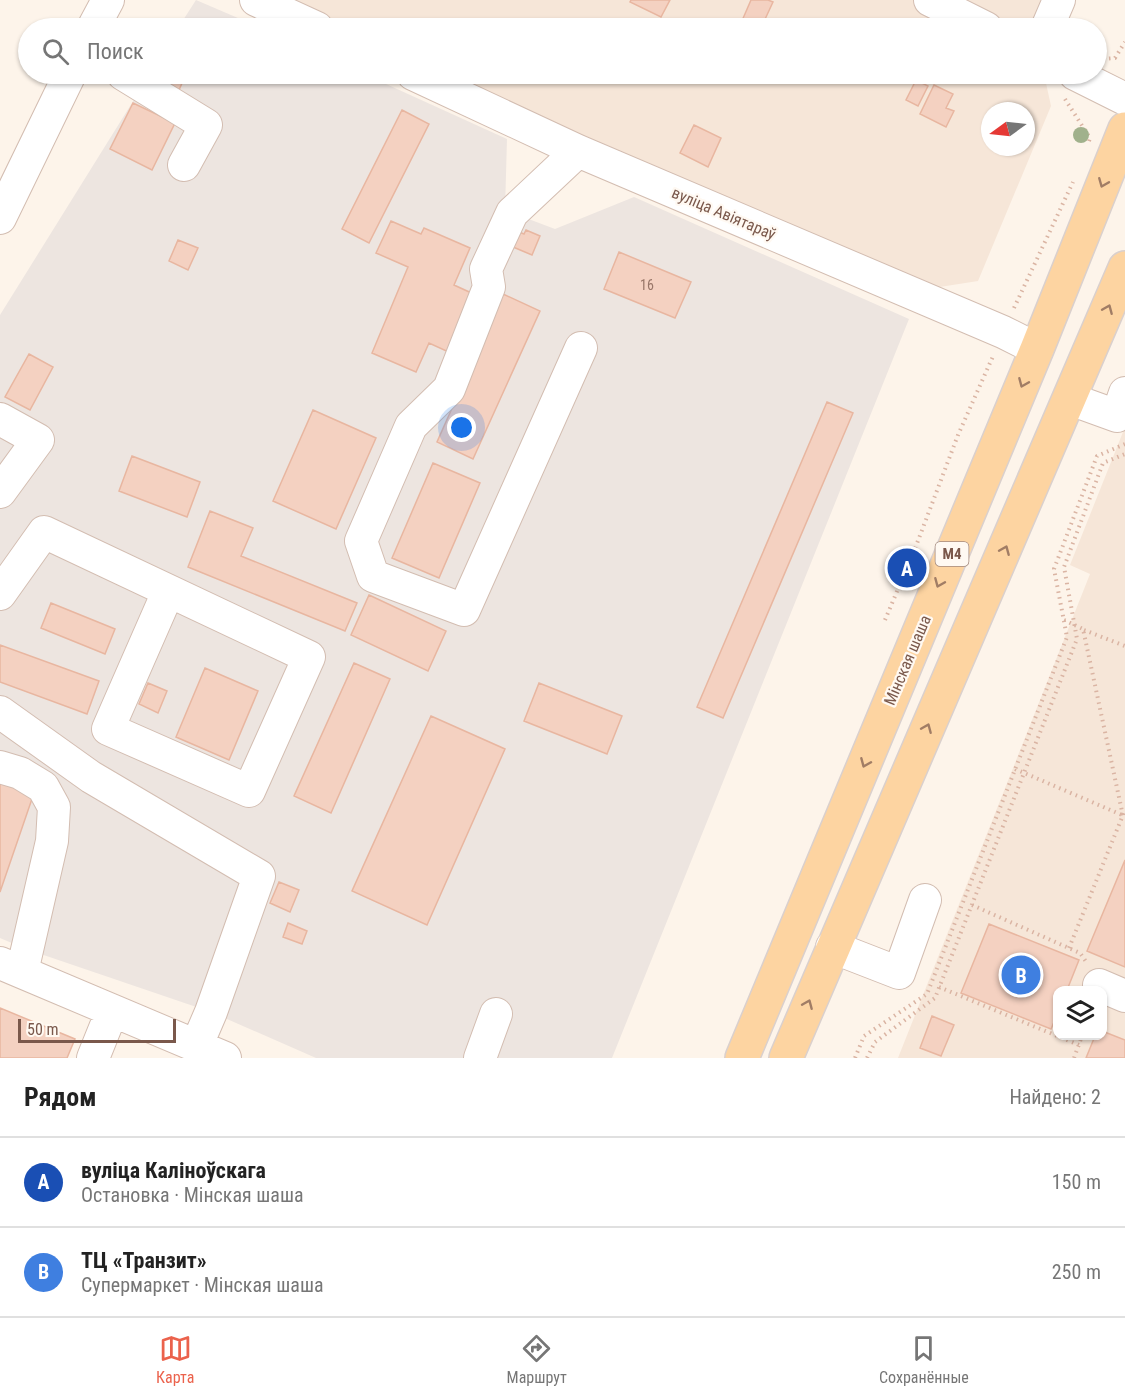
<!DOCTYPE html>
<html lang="ru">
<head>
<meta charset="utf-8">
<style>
  body { margin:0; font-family:"Roboto Condensed",sans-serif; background:#f6f6f6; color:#222 }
  .controls { position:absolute; right:18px; bottom:18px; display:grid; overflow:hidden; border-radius:12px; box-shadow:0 2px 4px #0004 }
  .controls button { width:54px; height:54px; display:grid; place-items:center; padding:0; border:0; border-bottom:2px solid #e0e0e0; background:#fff; color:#222; font:30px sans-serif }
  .compass { position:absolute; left:981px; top:102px; width:54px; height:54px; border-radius:50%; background:#fff; box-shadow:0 2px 4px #0004; rotate:255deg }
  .scale { position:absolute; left:18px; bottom:15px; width:158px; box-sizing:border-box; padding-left:6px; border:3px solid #7a584b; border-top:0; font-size:16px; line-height:21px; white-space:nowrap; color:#7a584b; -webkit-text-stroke:4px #fff9f2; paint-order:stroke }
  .you { position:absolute; left:462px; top:428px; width:21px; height:21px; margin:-15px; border:4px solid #fff; border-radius:50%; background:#1a73e8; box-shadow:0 0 0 9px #1a73e833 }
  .badge { display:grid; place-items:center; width:39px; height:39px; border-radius:50%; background:#eb624c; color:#fff; font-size:20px; font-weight:700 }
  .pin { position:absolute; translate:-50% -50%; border:3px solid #fff; box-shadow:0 2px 6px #0006 }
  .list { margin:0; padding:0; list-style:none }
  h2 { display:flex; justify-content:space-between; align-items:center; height:78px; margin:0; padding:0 24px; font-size:26px }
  h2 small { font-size:20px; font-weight:400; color:#767676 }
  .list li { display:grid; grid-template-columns:39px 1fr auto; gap:18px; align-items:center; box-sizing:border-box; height:90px; padding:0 24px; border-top:2px solid #e0e0e0 }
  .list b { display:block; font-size:22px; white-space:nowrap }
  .list p { margin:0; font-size:20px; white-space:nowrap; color:#767676 }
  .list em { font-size:20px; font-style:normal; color:#767676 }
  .icon { flex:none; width:33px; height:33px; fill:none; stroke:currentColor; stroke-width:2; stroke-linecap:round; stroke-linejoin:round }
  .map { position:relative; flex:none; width:1125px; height:1058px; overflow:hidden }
  .search { position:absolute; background:#fff; box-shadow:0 2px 4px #0004; left:18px; right:18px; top:18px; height:66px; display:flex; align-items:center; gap:15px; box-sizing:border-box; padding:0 21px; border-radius:33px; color:#767676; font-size:22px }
  .sheet { height:258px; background:#fff }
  nav { display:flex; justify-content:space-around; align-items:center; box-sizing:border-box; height:84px; border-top:2px solid #e0e0e0; background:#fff; font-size:16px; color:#767676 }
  nav a { display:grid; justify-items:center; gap:3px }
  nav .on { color:#eb624c }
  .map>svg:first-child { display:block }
</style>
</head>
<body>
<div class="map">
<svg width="1125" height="1058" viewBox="0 0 1125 1058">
  <rect width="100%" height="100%" fill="#fdf4ea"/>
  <path fill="#f6e6d8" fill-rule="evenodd" d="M 289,0 L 1055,0 L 1045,28 L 342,28 L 287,3 Z
    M 440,74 L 1044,74 L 1051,106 L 978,281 L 914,291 ZM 990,111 L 1026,111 L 1026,147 L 990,147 Z
    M 1125,427 L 1125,1058 L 898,1058 L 1090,574 L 1070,565 ZM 1058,990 L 1102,990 L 1102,1036 L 1058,1036 Z"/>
  <path fill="#ede5e0" d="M 196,0 L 261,28 L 178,28 Z
    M 150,74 L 364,74 L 507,139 L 505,210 L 555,229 L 634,197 L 909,319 L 612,1058 L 316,1058 L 211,1012 L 26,949 L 0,938 L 0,315 Z"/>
  <path fill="#f4d1c1" stroke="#e8b6a0" stroke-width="1.5" d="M 631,0 L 670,0 L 661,17 L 630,2 Z
    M 751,0 L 768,0 L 773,2 L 761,28 L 753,28 L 741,23 Z
    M 163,74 L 186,74 L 179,90 L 160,82 Z
    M 916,80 L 928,86 L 918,106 L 906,100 Z
    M 934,85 L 953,94 L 946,108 L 954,111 L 946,127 L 920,114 Z
    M 133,103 L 175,123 L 152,170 L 110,149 Z
    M 402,110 L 429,124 L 369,243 L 342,229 Z
    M 694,125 L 721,138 L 708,167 L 680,153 Z
    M 391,221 L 421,234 L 424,228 L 470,248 L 454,285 L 478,296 L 453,354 L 429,343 L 416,372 L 372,353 L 408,267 L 376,253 Z
    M 512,229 L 524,234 L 526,230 L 540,236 L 532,255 L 506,244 Z
    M 178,240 L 198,248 L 188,270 L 169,261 Z
    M 619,252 L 691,282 L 675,318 L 604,289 Z
    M 503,294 L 540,311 L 473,459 L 437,442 Z
    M 29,354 L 53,367 L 30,410 L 5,397 Z
    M 827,402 L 853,413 L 723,718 L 697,707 Z
    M 313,410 L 376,438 L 336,529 L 273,501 Z
    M 132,456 L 200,482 L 187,517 L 119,491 Z
    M 433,463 L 480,483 L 439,578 L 392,558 Z
    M 210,511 L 253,528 L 241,556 L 357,603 L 345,631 L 188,567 Z
    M 369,595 L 446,631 L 428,671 L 351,635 Z
    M 51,603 L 115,629 L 105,654 L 41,628 Z
    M 0,645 L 99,681 L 87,714 L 0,682 Z
    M 354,663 L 390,679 L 331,813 L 294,796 Z
    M 205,668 L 258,691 L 229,760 L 176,737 Z
    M 148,683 L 167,691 L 158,713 L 139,704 Z
    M 539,683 L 622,716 L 607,754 L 524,721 Z
    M 431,716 L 505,749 L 427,925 L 352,891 Z
    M 0,781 L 34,793 L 0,892 Z
    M 1125,860 L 1125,967 L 1087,951 Z
    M 279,882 L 299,890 L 290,912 L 270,903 Z
    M 288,923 L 307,931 L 302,944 L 283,937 Z
    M 989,924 L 1079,960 L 1067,990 L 1058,990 L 1058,1013 L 1051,1029 L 961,993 Z
    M 0,1008 L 75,1039 L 67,1058 L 0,1058 Z
    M 932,1016 L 954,1025 L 941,1056 L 920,1048 Z
    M 1102,1031 L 1125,1040 L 1125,1058 L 1086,1058 L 1095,1036 L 1102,1036 Z"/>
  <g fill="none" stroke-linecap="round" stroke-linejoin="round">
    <defs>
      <path id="minor" d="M 256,0 L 317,28
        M 930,0 L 986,28
        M 93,28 L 108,0
        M 1047,28 L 1059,0
        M 123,74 L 206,125 L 184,165
        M 413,74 L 578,151 L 1003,332 L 1037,349
        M 1075,74 L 1125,99
        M 578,151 L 512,213 L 486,269 L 489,287 L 449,389 L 411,426 L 361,541 L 373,576 L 464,610 L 581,348
        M 0,218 L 70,74
        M 1070,399 L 1117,416 L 1125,393
        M 0,419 L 38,440 L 0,492
        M 0,594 L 44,532 L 309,657 L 249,791 L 108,729 L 168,592
        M 0,712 L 91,777 L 259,876 L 211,1012 L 196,1047
        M 0,767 L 20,773 L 43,787 L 54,807 L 52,841 L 22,972
        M 832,947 L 899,973 L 925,900
        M 0,963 L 225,1058
        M 1099,985 L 1125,996
        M 93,1058 L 112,1011
        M 480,1058 L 496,1014"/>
      <path id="major" d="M 742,1058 L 1037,349 L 1125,129
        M 786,1058 L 1125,268"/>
    </defs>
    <use href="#minor" stroke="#d3bdb1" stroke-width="34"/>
    <use href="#major" stroke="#dad0cd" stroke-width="36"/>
    <path stroke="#dab4a3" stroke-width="4" stroke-dasharray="1.5 4.5" stroke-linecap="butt" d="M 1103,59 L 1115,58 L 1125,42
      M 1065,99 L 1090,138 L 1088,144
      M 1014,308 L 1073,182
      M 885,620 L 916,546 L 958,435 L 994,354
      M 1064,620 L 1083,629 L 1123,816
      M 1084,630 L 1125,646
      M 1015,769 L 1122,815
      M 972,905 L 1080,953 L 1087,963
      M 1069,948 L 1125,810
      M 939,987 L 1079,1045
      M 855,1058 L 864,1036 L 927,994 L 1067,637 L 1054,569 L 1097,456 L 1125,444
      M 867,1058 L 875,1042 L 935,998 L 1077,639 L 1064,567 L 1103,463 L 1125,454
      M 1074,1058 L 1082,1036"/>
    <use href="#minor" stroke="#fff" stroke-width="32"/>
    <use href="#major" stroke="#fdd4a1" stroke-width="33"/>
  </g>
  <circle fill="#a1b18c" cx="1081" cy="135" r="8"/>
  <defs><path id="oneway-chevron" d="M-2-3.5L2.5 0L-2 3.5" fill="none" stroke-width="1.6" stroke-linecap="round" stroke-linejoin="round" transform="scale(1.5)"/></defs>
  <g stroke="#a17d65">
    <use href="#oneway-chevron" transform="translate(1103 183) rotate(112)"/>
    <use href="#oneway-chevron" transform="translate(1108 309) rotate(-67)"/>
    <use href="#oneway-chevron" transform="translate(1023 383) rotate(113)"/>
    <use href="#oneway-chevron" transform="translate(1005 550) rotate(-67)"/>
    <use href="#oneway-chevron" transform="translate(939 583) rotate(113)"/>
    <use href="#oneway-chevron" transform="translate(927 728) rotate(-67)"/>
    <use href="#oneway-chevron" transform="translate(865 763) rotate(113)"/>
    <use href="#oneway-chevron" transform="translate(808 1004) rotate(-67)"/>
  </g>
  <g text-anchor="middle" stroke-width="4.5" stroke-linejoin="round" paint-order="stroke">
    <g font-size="14" fill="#987668">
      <text x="647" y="290">16</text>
    </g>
    <rect fill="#fff9f2" stroke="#a2887d" stroke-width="1.5" x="935.5" y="542" width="33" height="24" rx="4.5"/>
    <g font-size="15" font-weight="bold" fill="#7a584b">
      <text x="952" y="559">М4</text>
    </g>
    <g font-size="16" fill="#7a584b" stroke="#fff9f2">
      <text transform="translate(724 213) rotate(23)" y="6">вуліца Авіятараў</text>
      <text transform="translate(907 660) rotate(-67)" y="6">Мінская шаша</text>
    </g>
  </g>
</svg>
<div class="controls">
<button><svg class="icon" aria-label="layers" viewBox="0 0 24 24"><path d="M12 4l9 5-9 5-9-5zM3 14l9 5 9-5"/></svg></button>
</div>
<svg class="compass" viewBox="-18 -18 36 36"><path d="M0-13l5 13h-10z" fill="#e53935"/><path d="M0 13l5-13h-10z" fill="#767676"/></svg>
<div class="scale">50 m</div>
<div class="you"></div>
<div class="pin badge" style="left:907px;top:568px;background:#1a4fb4">A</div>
<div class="pin badge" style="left:1021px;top:975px;background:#3f7fe0">B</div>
<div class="search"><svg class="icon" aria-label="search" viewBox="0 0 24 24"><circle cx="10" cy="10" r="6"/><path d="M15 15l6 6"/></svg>Поиск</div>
</div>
<section class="sheet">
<h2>Рядом<small>Найдено: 2</small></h2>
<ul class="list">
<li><span class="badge" style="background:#1a4fb4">A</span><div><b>вуліца Каліноўскага</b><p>Остановка · Мінская шаша</p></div><em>150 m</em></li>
<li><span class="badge" style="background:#3f7fe0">B</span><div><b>ТЦ «Транзит»</b><p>Супермаркет · Мінская шаша</p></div><em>250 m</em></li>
</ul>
</section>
<nav>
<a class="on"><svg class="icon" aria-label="map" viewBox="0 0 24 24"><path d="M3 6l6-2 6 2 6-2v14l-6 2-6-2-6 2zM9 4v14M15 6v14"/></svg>Карта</a>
<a><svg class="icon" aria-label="directions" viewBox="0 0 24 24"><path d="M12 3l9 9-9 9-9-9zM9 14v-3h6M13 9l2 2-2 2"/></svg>Маршрут</a>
<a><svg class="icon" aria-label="saved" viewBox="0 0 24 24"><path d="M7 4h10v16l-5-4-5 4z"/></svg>Сохранённые</a>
</nav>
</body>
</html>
